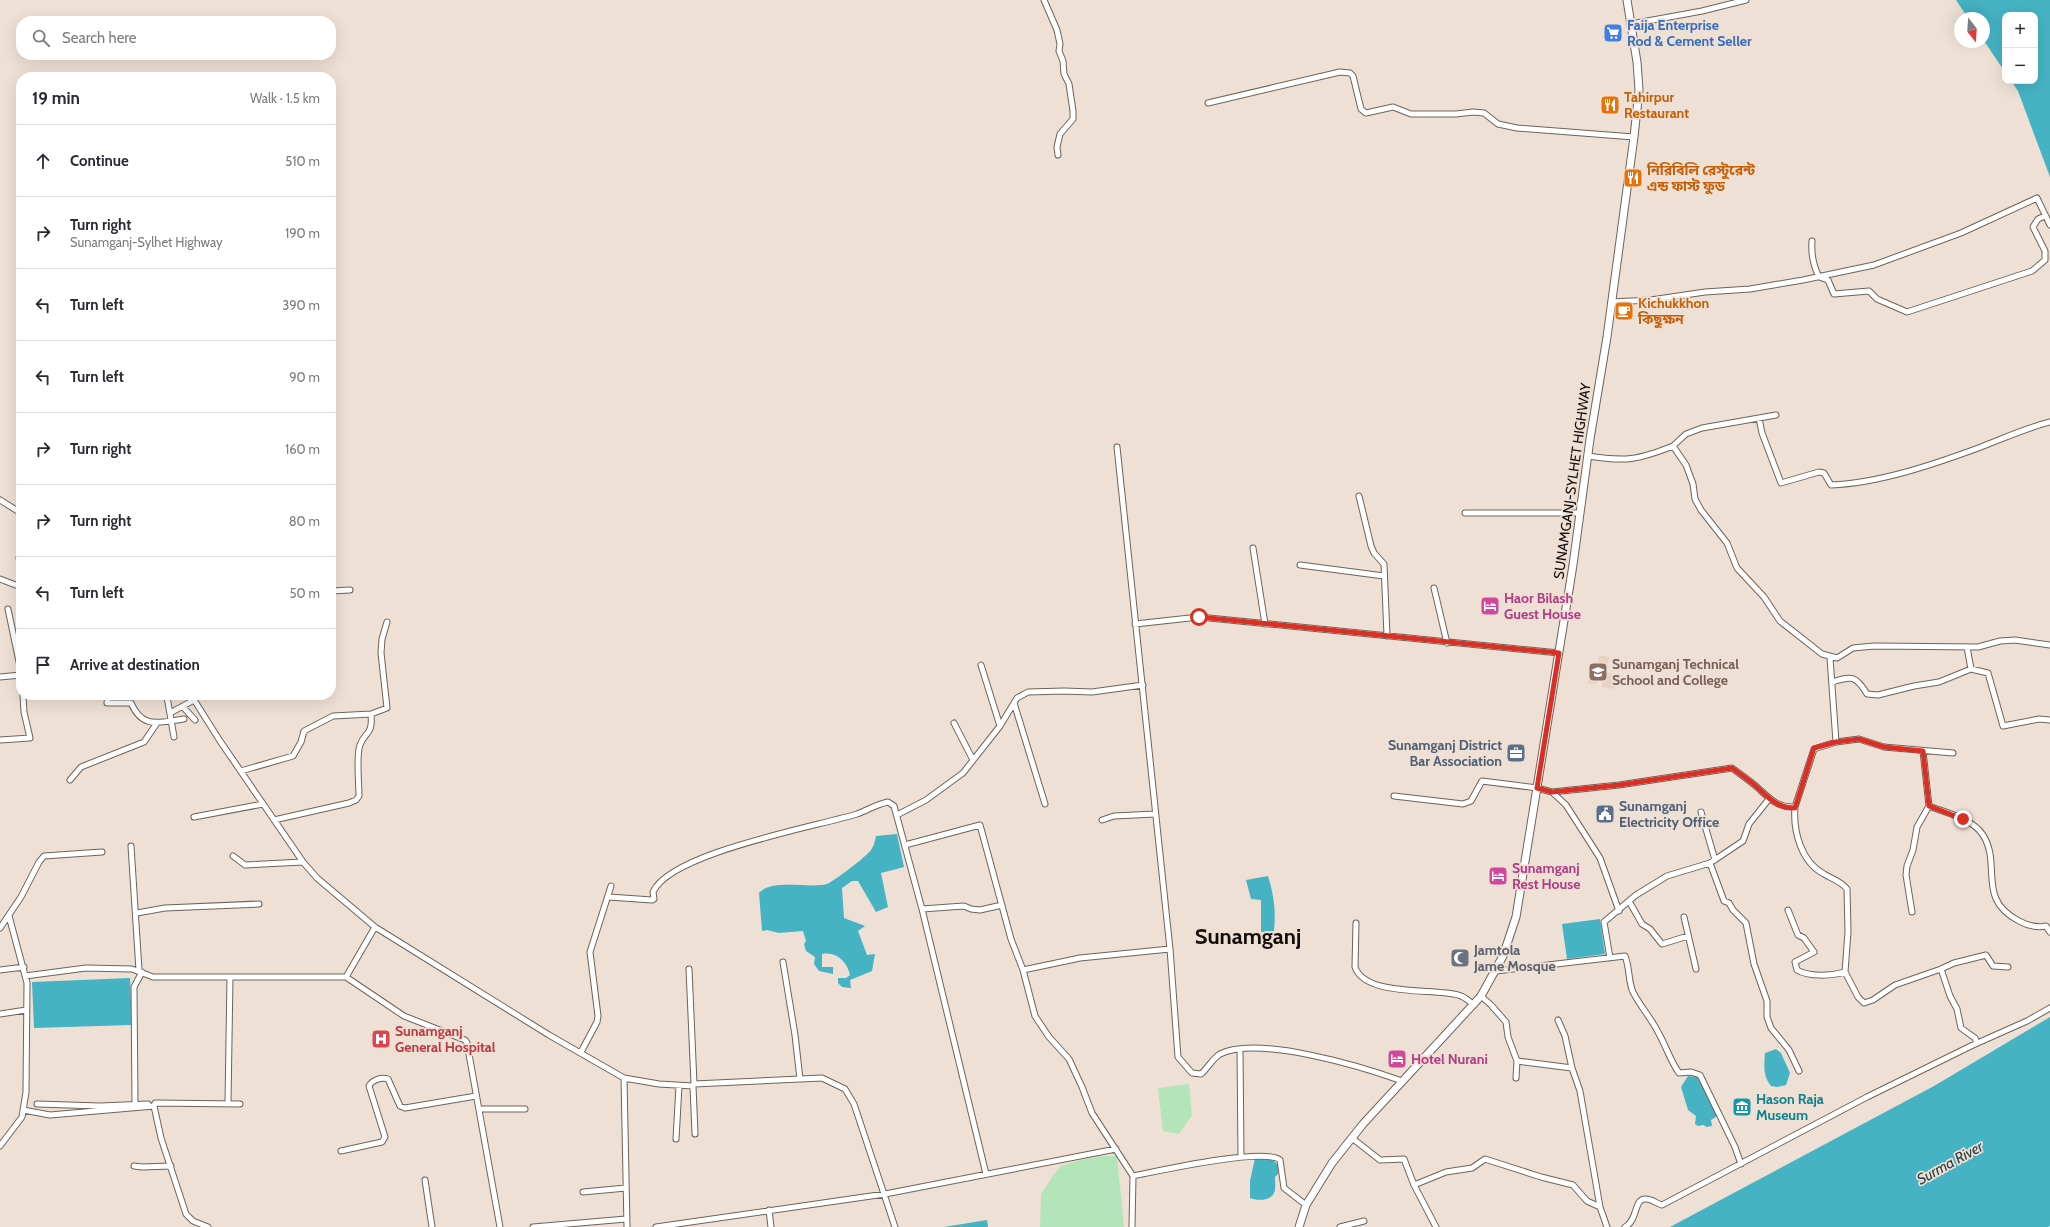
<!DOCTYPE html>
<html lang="en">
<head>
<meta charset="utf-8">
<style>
  body { margin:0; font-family:Cabin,"Noto Sans Bengali",sans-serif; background:#f7f7f7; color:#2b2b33 }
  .controls { position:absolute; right:12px; top:12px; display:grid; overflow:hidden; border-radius:8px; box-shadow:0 4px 16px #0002 }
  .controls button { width:36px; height:36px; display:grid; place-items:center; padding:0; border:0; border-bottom:1px solid #e1e1e2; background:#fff; color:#2b2b33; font:20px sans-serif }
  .compass { position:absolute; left:1954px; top:12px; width:36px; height:36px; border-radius:50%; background:#fff; box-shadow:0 4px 16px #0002; rotate:163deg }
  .stop { position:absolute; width:12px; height:12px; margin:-9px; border:3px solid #d93025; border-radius:50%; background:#fff }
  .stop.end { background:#d93025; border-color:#fff; box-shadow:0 1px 4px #0008 }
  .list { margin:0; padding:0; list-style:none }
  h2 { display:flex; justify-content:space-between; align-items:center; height:52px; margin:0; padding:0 16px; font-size:17px }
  h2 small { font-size:13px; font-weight:400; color:#7c7c81 }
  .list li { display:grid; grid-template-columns:26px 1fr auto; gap:12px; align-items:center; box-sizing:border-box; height:72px; padding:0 16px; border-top:1px solid #e1e1e2 }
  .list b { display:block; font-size:15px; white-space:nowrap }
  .list p { margin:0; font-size:13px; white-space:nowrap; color:#7c7c81 }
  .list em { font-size:13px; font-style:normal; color:#7c7c81 }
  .icon { flex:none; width:22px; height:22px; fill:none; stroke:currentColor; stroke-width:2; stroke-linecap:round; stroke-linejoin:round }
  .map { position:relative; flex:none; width:2050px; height:1227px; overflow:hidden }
  .search { position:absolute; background:#fff; box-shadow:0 4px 16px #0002; left:16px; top:16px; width:320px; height:44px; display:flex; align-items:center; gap:10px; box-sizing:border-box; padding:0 14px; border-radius:16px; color:#7c7c81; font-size:15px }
  .panel { position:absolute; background:#fff; box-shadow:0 4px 16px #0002; left:16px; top:72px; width:320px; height:628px; border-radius:16px }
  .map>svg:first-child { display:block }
</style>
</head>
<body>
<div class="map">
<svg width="2050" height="1227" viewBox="0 0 2050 1227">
  <rect width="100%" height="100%" fill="#eee0d5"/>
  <path fill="#e8d3c3" d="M 1599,655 L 1609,657 L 1606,673 L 1617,674 L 1614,689 L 1602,687 L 1604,674 L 1598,673 L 1597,684 L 1588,683 L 1590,671 L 1596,671 Z"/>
  <path fill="#b3e5b9" d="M 1189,1084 L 1192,1115 L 1179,1134 L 1163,1131 L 1158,1088 Z
    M 1102,1156 L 1117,1156 L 1124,1227 L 1040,1227 L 1041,1194 L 1054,1174 L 1061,1166 L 1081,1160 Z"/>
  <path fill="#46b3c4" d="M 1956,0 L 2050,0 L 2050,177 L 2018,91 L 2011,81 L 2035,81 L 2035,15 L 2005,15 L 2005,72 L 1984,41 L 1984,18 L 1968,18 Z
    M 897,834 L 904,867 L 881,873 L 888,907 L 876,912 L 858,881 L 852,881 L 842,888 L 844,918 L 865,926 L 858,931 L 867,955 L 875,954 L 872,971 L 850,980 L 851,988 L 842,987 L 838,983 L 838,978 L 846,978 L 850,975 C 847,962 837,951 822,954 L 822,967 L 833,967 L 833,974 L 819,971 L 814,964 L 815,957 L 806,951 L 804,944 L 806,941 L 803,931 L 779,933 L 767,930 L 762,931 L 759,893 C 772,878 809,889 827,884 C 834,881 866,857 871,850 C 874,846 875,841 876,836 Z
    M 1268,876 C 1274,895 1276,911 1274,931 L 1261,932 L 1261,900 L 1251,899 L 1246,880 Z
    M 1600,919 L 1605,954 L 1567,959 L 1562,924 Z
    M 130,978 L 132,1025 L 34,1028 L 32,982 Z
    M 2050,1017 L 2050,1226 L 2048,1227 L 1670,1227 L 1934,1086 Z
    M 1776,1049 L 1781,1053 L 1790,1073 L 1786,1085 L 1777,1087 L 1771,1086 C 1763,1076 1764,1066 1765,1053 Z
    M 1688,1076 L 1700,1077 L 1717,1116 L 1711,1120 L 1712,1126 L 1706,1127 L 1704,1125 L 1698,1126 L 1695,1124 L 1696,1116 L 1688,1110 L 1681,1087 Z
    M 1255,1158 L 1272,1159 L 1278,1165 L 1278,1174 L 1275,1177 C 1275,1182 1276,1189 1274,1193 C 1270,1201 1257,1201 1250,1198 L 1250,1181 Z
    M 987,1220 L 988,1227 L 944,1227 Z"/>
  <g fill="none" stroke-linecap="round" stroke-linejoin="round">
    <defs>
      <path id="minor" d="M 1044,0 L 1057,30 L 1060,44 L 1059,51 L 1063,61 L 1064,74 L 1069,84 L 1073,111 L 1073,119 L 1060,134 L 1057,147 L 1058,155
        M 1631,24 L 1702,11 L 1746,0
        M 1208,103 L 1340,72 L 1350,73 L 1353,76 L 1361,109 L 1366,113 L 1393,107 L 1411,114 L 1456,114 L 1473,112 L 1484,113 L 1498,124 L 1517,128 L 1634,137
        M 1812,241 C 1811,254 1813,265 1819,277 L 1828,280 L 1834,294 L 1869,291 L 1877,299 L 1907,312 L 2032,271 L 2045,260 L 2045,251 L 2033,227 L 2038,219 L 2045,216
        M 1611,302 L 1651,300 L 1705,292 L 1750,289 L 1803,280 L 1874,265 L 1961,233 L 2037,198 L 2050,225
        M 1759,418 L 1762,433 L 1781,483 L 1819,472 L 1824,473 L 1831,485 C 1880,483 1935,464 1981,447 C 2004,438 2026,428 2050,422
        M 1673,446 L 1686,434 L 1702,428 L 1776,415
        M 1117,447 L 1170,949 L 1178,1057 L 1192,1073 L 1201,1074 C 1207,1069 1213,1058 1220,1054 C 1258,1035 1363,1067 1402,1081
        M 1588,456 C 1625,462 1638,460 1673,446 L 1686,465 L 1693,484 L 1695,499 L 1701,510 L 1727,543 L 1737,568 L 1764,597 L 1780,621 L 1822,654 L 1837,658 L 1853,648 L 1874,646 L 1978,647 L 2000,641 L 2015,640 L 2050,645
        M 1359,496 L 1371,546 L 1374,553 L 1384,564 L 1387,636
        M 0,500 L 21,513
        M 1465,513 L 1580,513
        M 1253,548 L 1265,624
        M 19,558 L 21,558
        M 1300,565 L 1384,576
        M 0,579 L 21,587
        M 1434,588 L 1447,643
        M 331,591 L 350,590
        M 8,609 L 21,671
        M 1135,624 L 1199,617 L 1559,653
        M 1967,647 L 1971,669 L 1988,673 L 2003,726 L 2039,719 L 2050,720
        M 1830,658 L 1836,742
        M 981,665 L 1000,726
        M 0,677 L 21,675
        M 1832,682 C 1851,676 1856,675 1867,694 L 1878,695 L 1914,686 L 1939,682 L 1971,669
        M 108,695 L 107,703 L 131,703 C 143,730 159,722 184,719
        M 191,695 L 220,741 L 303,862 L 317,878 L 375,927 L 549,1035 L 624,1078 L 659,1084 L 693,1086 L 694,1084 L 822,1078 L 845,1089 L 854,1104 L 895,1227
        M 1014,703 L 1045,804
        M 183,707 L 195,720
        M 170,713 L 194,700
        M 954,723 L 973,760
        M 174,737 L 167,697 L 178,695
        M 0,740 L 30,738 L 24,712 L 23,695
        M 241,771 L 293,756 L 301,742 L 304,731 L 333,716 L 371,714
        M 70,780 L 81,767 L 144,742 L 157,723
        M 1552,792 L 1619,785 L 1732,768 C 1740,774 1749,780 1757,787 C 1769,798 1777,808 1795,807
        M 1394,796 L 1463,804 L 1471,801 L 1482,781 L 1537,788 L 1552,792 L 1566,805 L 1600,858 L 1619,911
        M 1929,806 C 1946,813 1972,818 1983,835 C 2002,865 1976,899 2019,921 C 2028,926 2036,928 2046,926 L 2050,932
        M 1701,812 L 1715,860
        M 897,815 L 926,800 L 963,773 L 1000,726 L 1017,698 L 1028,692 L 1064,691 L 1092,692 L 1143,685
        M 194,817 L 263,804
        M 274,820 L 349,803 L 356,800 L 359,796 C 359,784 356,755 360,745 C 365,731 373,736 371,714 L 387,708 L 381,653 L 382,639 L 387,622
        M 1102,820 L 1114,816 L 1155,814
        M 905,845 L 980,825 L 1011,939 L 1023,970 L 1035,1016 L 1049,1037 L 1069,1059 L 1082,1087 L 1092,1113 L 1133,1176 L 1132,1227
        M 131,846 L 139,970
        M 233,856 L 245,865 L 303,862
        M 1710,863 L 1724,901 L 1729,903 L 1733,910 L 1746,923 L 1754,964 L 1767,1001 L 1767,1017 L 1771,1028 L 1789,1050 L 1799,1071
        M 609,897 L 652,900 L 654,899 L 653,892 C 670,853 814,827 857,814 C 868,810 877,804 888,802 L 894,806 L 922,909 L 986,1174
        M 1629,901 L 1642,924 L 1650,929 L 1662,944 L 1688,936
        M 922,909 L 964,906 L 971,909 L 980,910 L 1002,905
        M 1788,910 L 1798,935 L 1804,938 L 1814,952 L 1795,962 L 1797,970 C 1809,977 1831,976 1845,972
        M 1912,912 L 1906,875 L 1907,866 L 1913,850 L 1917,827 L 1929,806 L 1923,751
        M 137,913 L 165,908 L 259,904
        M 1684,917 L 1696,969
        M 1356,923 L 1355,967 C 1365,997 1434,988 1458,995 C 1464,996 1469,1001 1474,1005
        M 0,928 L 21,897 L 39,862 L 44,856 L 102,852
        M 1610,958 L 1604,922 L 1636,895 L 1667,876 L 1710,863 L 1743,841 L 1749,824 L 1769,799
        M 783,962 L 795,1035 L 800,1079
        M 689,969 L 694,1084
        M 1941,969 L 1895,985 L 1873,1000 L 1864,1003 L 1858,997 L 1845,972 L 1848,932 L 1847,889 C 1841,881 1832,879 1824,874 C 1801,862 1793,831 1795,807 L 1814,749 L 1836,742 L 1859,739 L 1884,747 L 1953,753
        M 0,970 L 24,967
        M 1023,970 L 1080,958 L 1170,949
        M 1496,971 L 1625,956 C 1630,968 1628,981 1633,992 C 1640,1006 1651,1018 1658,1032 C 1666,1046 1670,1060 1679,1073 L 1691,1072 L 1700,1075 L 1735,1147 L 1741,1164
        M 25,976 L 86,968 L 132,969 L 153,977 L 346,977 L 404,1016 L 465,1040 L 467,1043 L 500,1227
        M 346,977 L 375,927
        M 1481,996 L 1491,1005 L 1506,1022 L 1508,1037 L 1517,1061 L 1516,1078
        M 0,1014 L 26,1010
        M 1558,1020 L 1565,1036 L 1572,1068 L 1580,1091 L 1600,1207
        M 1977,1043 L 1975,1038 L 1961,1028 L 1957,1009 L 1950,996 L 1941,969 L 1954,963 L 1986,955 L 1993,966 L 2008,967
        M 1240,1049 L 1241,1157
        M 581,1052 L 597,1022 L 598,1016 L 590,952 L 611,886
        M 1517,1061 L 1572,1068
        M 624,1078 L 627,1227
        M 693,1086 L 695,1134
        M 228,1103 L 230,977
        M 37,1104 L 100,1106 L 148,1104
        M 135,1104 L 134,987 L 142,972
        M 154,1106 L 155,1103 L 240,1104
        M 479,1109 L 525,1109
        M 23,1110 L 50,1115 L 154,1106 L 161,1138 L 186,1214 L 193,1221 L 208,1227
        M 1352,1138 L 1380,1160 L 1404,1159 L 1414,1185 L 1446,1172 L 1472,1168 L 1485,1159 L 1541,1177 L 1573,1185 L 1587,1201 L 1600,1207 L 1607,1227
        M 676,1139 L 679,1086
        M 0,1146 L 22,1117 L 26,1092 L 27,983 L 9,916
        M 341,1151 L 382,1142 L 385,1137 L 369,1086 C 372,1080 381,1077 388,1079 L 400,1106 L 405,1108 L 476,1096
        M 134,1166 L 142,1167 L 171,1166
        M 1133,1176 C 1158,1171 1264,1147 1280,1160 L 1284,1188 L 1306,1205
        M 425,1180 L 432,1227
        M 1414,1185 L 1436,1227
        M 583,1192 L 626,1188
        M 769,1210 L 771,1227
        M 533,1227 L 626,1219
        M 656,1227 L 885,1194 L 1116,1149
        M 1340,1227 L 1364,1221
        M 1625,1227 C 1638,1220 1634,1199 1645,1199 C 1651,1198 1657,1204 1662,1205 L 1867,1097 L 1973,1045 L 2027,1021 L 2050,1008"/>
      <path id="major" d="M 1299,1227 L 1306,1205 L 1332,1163 L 1363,1124 L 1481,996 L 1503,956 L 1516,917 L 1573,565 L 1590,439 L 1607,337 L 1634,137 L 1639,90 L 1637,62 L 1627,0"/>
    </defs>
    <use href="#minor" stroke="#6f6359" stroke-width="7"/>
    <use href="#major" stroke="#6f6359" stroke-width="9"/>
    <use href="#minor" stroke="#fff" stroke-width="5"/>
    <use href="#major" stroke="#fff" stroke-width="7"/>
  </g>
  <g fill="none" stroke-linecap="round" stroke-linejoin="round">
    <path stroke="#d93025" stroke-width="5" d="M 1199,617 L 1559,653 L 1537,788 L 1552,792 L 1619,785 L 1732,768 C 1740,774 1749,780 1757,787 C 1769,798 1777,808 1795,808 L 1814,748 L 1836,742 L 1859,739 L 1884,747 L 1923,751 L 1929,806 L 1963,819"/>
  </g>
  <defs>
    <symbol id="supermarket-square" viewBox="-11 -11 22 22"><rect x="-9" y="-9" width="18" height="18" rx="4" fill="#3f7fe0" stroke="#eee0d5"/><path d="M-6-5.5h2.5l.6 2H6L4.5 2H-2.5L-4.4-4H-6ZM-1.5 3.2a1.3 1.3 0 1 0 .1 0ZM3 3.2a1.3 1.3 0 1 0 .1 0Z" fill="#fff"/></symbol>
    <symbol id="restaurant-square" viewBox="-11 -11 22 22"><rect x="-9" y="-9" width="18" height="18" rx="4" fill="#e8710a" stroke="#eee0d5"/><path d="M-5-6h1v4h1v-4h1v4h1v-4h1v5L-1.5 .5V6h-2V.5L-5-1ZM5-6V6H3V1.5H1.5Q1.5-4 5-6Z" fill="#fff"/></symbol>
    <symbol id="cafe-square" viewBox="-11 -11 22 22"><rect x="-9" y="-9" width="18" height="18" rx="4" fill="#e8710a" stroke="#eee0d5"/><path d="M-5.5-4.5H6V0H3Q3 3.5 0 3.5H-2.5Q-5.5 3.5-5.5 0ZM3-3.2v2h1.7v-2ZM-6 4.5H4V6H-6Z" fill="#fff"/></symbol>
    <symbol id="hotel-square" viewBox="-11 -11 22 22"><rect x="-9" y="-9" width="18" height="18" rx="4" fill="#d1479c" stroke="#eee0d5"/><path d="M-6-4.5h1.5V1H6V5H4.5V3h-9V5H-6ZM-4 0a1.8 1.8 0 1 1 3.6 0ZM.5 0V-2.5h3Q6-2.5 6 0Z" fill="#fff"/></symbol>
    <symbol id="university-square" viewBox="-11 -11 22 22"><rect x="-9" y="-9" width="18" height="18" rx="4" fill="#8d6e63" stroke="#eee0d5"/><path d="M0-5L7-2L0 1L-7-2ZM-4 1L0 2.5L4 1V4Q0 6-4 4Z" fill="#fff"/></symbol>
    <symbol id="office-square" viewBox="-11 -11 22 22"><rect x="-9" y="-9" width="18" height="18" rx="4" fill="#5c6f8a" stroke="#eee0d5"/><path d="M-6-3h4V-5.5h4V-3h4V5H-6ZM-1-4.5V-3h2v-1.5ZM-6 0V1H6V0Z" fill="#fff"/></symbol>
    <symbol id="civic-square" viewBox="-11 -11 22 22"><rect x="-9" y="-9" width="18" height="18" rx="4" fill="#5c6f8a" stroke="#eee0d5"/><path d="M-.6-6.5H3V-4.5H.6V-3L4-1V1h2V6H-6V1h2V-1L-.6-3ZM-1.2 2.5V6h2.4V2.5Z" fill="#fff"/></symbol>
    <symbol id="mosque-square" viewBox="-11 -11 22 22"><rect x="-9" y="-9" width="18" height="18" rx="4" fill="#6b7280" stroke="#eee0d5"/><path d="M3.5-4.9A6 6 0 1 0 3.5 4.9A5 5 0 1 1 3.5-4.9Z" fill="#fff"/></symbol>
    <symbol id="hospital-square" viewBox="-11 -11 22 22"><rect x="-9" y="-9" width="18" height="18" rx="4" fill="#e0444e" stroke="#eee0d5"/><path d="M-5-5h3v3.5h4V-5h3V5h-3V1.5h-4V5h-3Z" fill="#fff"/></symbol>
    <symbol id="museum-square" viewBox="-11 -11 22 22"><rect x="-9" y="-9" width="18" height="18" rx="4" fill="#0f9aa8" stroke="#eee0d5"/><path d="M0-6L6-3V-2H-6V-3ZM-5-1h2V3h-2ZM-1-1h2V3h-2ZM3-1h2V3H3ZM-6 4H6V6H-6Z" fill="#fff"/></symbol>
  </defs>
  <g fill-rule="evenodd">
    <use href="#supermarket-square" x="1602" y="22" width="22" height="22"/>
    <use href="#restaurant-square" x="1599" y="94" width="22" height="22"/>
    <use href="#restaurant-square" x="1622" y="167" width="22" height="22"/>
    <use href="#cafe-square" x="1613" y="300" width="22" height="22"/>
    <use href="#hotel-square" x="1479" y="595" width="22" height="22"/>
    <use href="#university-square" x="1587" y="661" width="22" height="22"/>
    <use href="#office-square" x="1505" y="742" width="22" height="22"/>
    <use href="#civic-square" x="1594" y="803" width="22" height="22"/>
    <use href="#hotel-square" x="1487" y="865" width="22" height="22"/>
    <use href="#mosque-square" x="1449" y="947" width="22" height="22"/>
    <use href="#hospital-square" x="370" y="1028" width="22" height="22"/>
    <use href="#hotel-square" x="1386" y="1048" width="22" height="22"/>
    <use href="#museum-square" x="1731" y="1096" width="22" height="22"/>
  </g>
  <g text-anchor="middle" stroke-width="3.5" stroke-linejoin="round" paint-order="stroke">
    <g font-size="14" font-weight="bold" fill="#366cbe" stroke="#eee0d5" text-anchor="start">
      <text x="1627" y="30">Faija Enterprise<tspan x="1627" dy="16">Rod &amp; Cement Seller</tspan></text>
    </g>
    <g font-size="14" font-weight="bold" fill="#c56008" stroke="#eee0d5" text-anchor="start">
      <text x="1624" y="102">Tahirpur<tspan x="1624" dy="16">Restaurant</tspan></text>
      <text x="1647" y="175">নিরিবিলি রেস্টুরেন্ট<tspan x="1647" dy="16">এন্ড ফাস্ট ফুড</tspan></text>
      <text x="1638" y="308">Kichukkhon<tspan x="1638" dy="16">কিছুক্ষন</tspan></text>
    </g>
    <g font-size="14" fill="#130e0b" stroke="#eee0d5">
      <text transform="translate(1572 481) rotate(-82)" y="5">SUNAMGANJ-SYLHET HIGHWAY</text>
    </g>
    <g font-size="14" font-weight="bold" fill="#b23c85" stroke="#eee0d5" text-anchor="start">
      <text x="1504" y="603">Haor Bilash<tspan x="1504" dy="16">Guest House</tspan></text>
      <text x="1512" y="873">Sunamganj<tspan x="1512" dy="16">Rest House</tspan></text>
      <text x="1411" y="1064">Hotel Nurani</text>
    </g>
    <g font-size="14" font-weight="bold" fill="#785e54" stroke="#eee0d5" text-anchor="start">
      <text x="1612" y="669">Sunamganj Technical<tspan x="1612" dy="16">School and College</tspan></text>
    </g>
    <g font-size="14" font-weight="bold" fill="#4e5e75" stroke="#eee0d5" text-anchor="end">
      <text x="1502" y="750">Sunamganj District<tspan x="1502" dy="16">Bar Association</tspan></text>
      <text x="1619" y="811" text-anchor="start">Sunamganj<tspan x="1619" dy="16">Electricity Office</tspan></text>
    </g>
    <g font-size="14" font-weight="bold" fill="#5b616d" stroke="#eee0d5" text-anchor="start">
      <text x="1474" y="955">Jamtola<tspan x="1474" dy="16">Jame Mosque</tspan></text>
    </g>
    <g font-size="14" font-weight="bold" fill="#be3a42" stroke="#eee0d5" text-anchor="start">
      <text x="395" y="1036">Sunamganj<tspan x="395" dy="16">General Hospital</tspan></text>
    </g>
    <g font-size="14" font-weight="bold" fill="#0d838f" stroke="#eee0d5" text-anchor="start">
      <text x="1756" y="1104">Hason Raja<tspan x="1756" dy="16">Museum</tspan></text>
    </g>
    <g font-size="15" font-style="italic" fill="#263f43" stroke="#eee0d5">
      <text transform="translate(1950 1163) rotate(-29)" y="5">Surma River</text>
    </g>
    <g font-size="22" font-weight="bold" fill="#130e0b" stroke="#eee0d5">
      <text x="1248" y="944">Sunamganj</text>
    </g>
  </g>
</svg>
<div class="controls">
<button>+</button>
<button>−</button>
</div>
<svg class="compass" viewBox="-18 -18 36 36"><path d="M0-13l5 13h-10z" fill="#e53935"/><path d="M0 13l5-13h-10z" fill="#7c7c81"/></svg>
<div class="stop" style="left:1199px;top:617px"></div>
<div class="stop end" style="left:1963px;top:819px"></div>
<div class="search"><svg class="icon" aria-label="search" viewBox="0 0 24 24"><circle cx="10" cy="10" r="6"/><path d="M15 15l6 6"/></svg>Search here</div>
<section class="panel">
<h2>19 min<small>Walk · 1.5 km</small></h2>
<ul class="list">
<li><svg class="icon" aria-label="ahead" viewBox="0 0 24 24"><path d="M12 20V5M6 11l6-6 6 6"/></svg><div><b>Continue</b></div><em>510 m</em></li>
<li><svg class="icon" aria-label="right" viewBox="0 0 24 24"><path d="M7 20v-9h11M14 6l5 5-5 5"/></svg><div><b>Turn right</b><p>Sunamganj-Sylhet Highway</p></div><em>190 m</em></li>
<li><svg class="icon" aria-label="left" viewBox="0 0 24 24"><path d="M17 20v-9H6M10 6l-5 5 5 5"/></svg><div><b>Turn left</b></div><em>390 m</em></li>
<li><svg class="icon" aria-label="left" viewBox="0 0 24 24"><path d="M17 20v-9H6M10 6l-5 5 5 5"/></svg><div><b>Turn left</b></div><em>90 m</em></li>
<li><svg class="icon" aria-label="right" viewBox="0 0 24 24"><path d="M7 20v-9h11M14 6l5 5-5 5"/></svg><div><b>Turn right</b></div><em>160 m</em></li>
<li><svg class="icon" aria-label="right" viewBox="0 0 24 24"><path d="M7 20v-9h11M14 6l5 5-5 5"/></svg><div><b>Turn right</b></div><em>80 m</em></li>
<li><svg class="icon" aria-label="left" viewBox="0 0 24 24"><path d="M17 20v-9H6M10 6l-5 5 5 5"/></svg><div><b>Turn left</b></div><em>50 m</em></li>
<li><svg class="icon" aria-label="arrive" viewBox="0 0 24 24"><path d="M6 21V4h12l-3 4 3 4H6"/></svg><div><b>Arrive at destination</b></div></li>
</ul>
</section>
</div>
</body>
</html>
